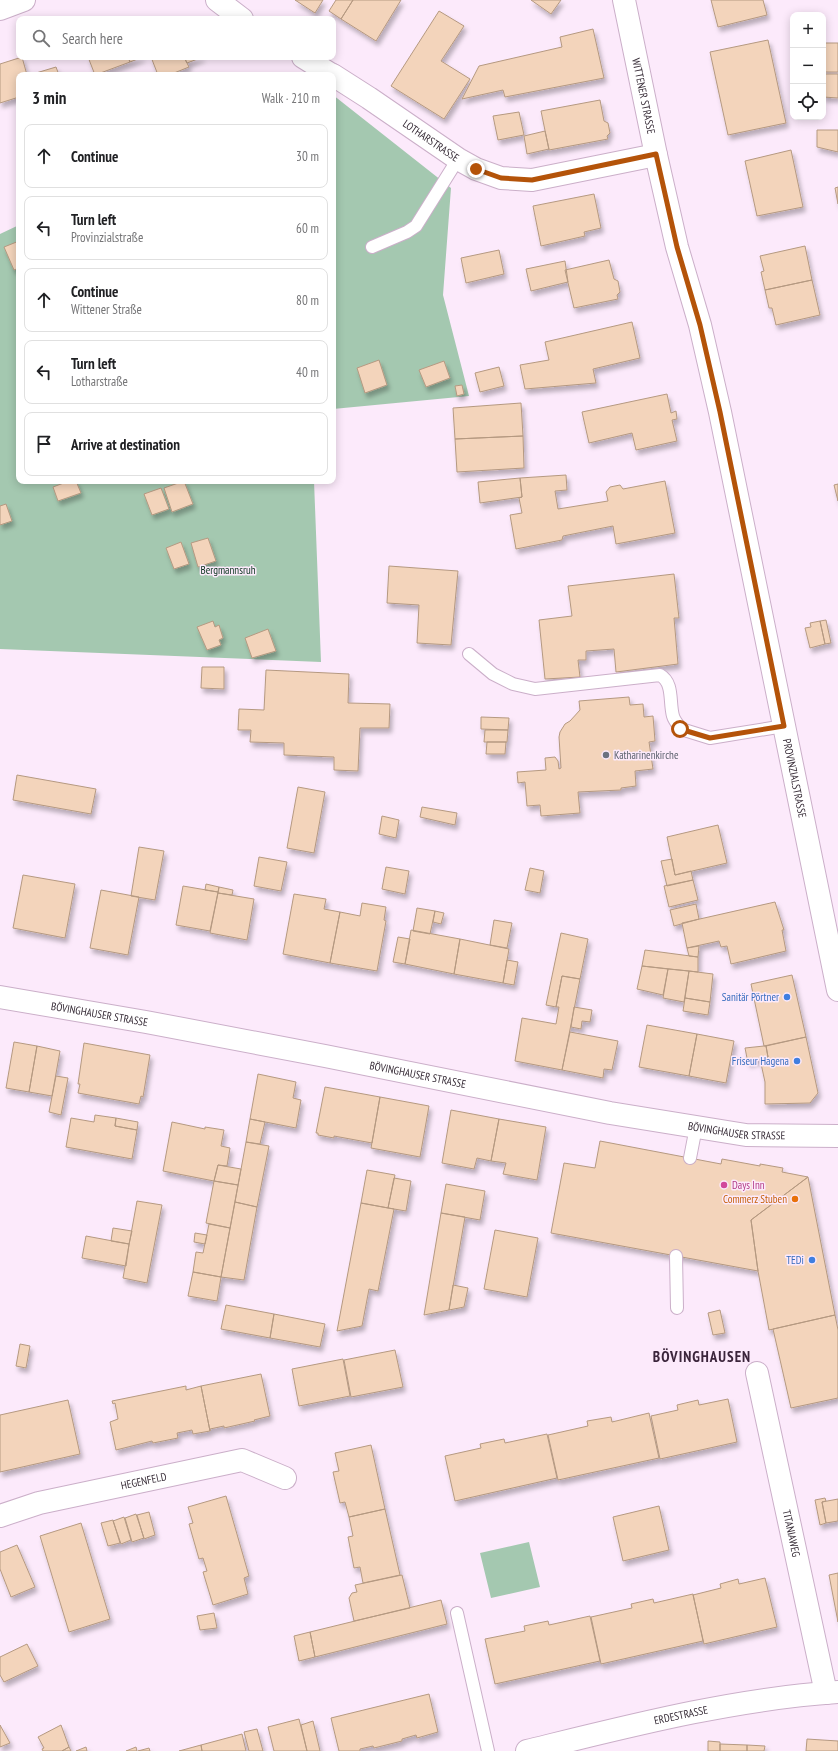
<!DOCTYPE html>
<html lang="en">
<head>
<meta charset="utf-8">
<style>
  body { margin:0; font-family:"PT Sans Narrow",sans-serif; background:#f2f2f2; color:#202124 }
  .controls { position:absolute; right:12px; top:12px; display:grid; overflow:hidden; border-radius:8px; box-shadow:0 2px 10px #0003 }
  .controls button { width:36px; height:36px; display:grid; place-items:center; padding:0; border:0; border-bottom:1px solid #e0e0e0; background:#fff; color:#202124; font:20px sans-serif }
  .stop { position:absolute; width:12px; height:12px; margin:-9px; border:3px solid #b45309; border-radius:50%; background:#fff }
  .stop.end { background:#b45309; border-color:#fff; box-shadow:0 1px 4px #0008 }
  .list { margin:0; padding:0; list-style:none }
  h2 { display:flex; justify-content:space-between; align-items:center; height:52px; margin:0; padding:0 16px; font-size:17px }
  h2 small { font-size:13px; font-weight:400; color:#757577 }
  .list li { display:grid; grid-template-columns:26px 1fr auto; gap:12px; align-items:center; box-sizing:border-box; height:64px; margin:0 8px 8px; padding:0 8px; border:1px solid #e0e0e0; border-radius:8px }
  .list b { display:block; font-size:15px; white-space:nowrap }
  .list p { margin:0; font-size:13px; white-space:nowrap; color:#757577 }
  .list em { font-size:13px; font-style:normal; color:#757577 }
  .icon { flex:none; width:22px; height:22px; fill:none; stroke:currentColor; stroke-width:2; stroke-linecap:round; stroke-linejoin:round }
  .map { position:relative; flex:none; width:838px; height:1751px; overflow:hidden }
  .search { position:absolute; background:#fff; box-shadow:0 2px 10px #0003; left:16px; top:16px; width:320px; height:44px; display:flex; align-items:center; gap:10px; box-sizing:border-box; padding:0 14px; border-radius:8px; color:#757577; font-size:15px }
  .panel { position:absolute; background:#fff; box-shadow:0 2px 10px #0003; left:16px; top:72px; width:320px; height:412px; border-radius:8px }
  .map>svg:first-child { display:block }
</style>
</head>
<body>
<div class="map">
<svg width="838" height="1751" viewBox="0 0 838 1751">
  <defs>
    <filter id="shadow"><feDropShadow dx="2.5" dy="4.5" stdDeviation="2" flood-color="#0004"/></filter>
  </defs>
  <rect width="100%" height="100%" fill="#fceafb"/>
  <path fill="#a4c8b0" d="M 333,95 L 451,188 L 443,295 L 469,396 L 333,409 Z
    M 19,225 L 19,481 L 314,481 L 321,662 L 0,649 L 0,234 Z
    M 529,1542 L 540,1587 L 491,1598 L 480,1553 Z"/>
  <path fill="#f3d4bb" stroke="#b59981" filter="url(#shadow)" d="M 295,0 L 323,0 L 315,13 Z
    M 336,0 L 353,0 L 341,19 L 329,11 Z
    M 353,0 L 401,0 L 376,41 L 341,19 Z
    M 531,0 L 561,0 L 551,14 Z
    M 711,0 L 763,0 L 767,15 L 718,27 Z
    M 439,11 L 464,26 L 441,61 L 470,79 L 444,119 L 391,86 Z
    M 593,29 L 604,78 L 505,97 L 503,90 L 462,99 L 479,66 L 562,47 L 560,37 Z
    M 768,40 L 786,123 L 728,135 L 710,52 Z
    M 823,43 L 838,43 L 838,72 L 823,72 Z
    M 22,57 L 27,75 L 19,75 L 19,97 L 0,103 L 0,64 Z
    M 88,57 L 128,57 L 130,62 L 95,75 Z
    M 128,57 L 143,57 L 130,62 Z
    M 151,57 L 184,57 L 189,67 L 169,75 L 158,75 Z
    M 184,57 L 203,57 L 187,63 Z
    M 56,67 L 59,75 L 37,75 L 36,73 Z
    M 823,74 L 838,74 L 838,98 L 823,97 Z
    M 600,100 L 604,121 L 608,123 L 610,133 L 607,136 L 608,139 L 549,150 L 541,111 Z
    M 519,112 L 524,135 L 498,140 L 493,116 Z
    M 817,130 L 838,130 L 838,152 L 817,147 Z
    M 545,131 L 549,149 L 527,154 L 524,136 Z
    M 791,150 L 803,207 L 757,216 L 745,161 Z
    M 838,187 L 838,204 L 835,188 Z
    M 594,194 L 601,228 L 584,232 L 585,236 L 541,246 L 533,206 Z
    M 19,241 L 19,268 L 14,270 L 4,247 Z
    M 805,246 L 812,280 L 765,290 L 761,272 L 764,271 L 760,256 Z
    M 499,250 L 504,274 L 466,283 L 461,258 Z
    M 609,260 L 614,279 L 618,281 L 620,292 L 617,295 L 618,299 L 574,308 L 565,270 Z
    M 565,261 L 568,282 L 531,291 L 526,269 Z
    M 812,280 L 820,315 L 776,325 L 772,308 L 769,308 L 765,290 Z
    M 632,322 L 640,358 L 593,369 L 596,383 L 525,389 L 520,365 L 549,360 L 545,342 Z
    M 379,360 L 387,385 L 365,393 L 357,368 Z
    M 444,361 L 450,378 L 426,387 L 419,370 Z
    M 499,367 L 504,386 L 480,392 L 475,373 Z
    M 462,385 L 464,394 L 457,396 L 455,386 Z
    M 667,394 L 671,413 L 676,411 L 677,419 L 672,420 L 677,441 L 636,450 L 632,433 L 589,443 L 582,412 Z
    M 521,403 L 523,436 L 455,439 L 453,408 Z
    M 523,436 L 524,468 L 457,472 L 455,439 Z
    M 566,475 L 567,490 L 555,491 L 558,509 L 608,501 L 606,492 L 610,487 L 620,485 L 623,489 L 665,481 L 675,533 L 616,544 L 613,526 L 563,536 L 562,540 L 516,549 L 510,515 L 522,513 L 519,498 L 522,497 L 520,478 Z
    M 520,478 L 522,497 L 480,503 L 478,482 Z
    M 69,481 L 76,481 L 81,493 L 58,501 L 53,487 Z
    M 184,481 L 193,504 L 172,512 L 164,488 Z
    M 838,484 L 838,501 L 834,485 Z
    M 161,488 L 169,509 L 152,515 L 144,494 Z
    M 6,504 L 12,521 L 0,525 L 0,506 Z
    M 208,538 L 216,561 L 198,567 L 191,543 Z
    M 181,542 L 189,564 L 174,569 L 166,548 Z
    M 389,566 L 458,571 L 451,645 L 417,643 L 419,605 L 387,603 Z
    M 674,574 L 679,618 L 674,618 L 678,664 L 616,672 L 614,649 L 586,651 L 586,660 L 578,660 L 580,677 L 545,679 L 539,620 L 572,616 L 568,586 Z
    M 826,620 L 831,643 L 825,644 L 820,621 Z
    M 213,621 L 215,627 L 219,625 L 223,638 L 219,640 L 221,645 L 207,650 L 197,627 Z
    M 820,621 L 825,644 L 810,648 L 805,628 L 811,627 L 810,623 Z
    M 268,629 L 276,651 L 252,658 L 245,638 Z
    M 202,667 L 224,667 L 224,689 L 201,688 Z
    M 266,670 L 349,674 L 348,703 L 390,704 L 389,728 L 360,728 L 358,771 L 334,770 L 334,757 L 284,755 L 284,743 L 250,742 L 251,730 L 238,730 L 239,709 L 264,710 Z
    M 629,697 L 630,705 L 643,704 L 644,717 L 653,716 L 655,741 L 649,742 L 653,769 L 635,771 L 636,786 L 621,788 L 621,790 L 578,792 L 580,813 L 541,816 L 540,805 L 527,806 L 525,782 L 518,783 L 517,772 L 546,770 L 545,758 L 555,757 L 558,761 L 559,769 L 561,768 L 559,737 L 560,732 L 565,724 L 570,721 L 580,710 L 579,701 Z
    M 481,717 L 509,718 L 508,730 L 481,729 Z
    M 485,730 L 508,730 L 507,742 L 484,742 Z
    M 487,742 L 506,742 L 505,754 L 486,754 Z
    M 17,775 L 96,789 L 91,814 L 13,800 Z
    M 298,787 L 325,792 L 314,853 L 287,848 Z
    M 422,807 L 457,813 L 455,825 L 420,817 Z
    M 382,816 L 399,820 L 396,838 L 379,834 Z
    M 718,825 L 727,863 L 675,875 L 667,837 Z
    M 139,847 L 164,851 L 155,900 L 131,896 Z
    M 259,857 L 287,862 L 281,891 L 254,886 Z
    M 672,859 L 675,875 L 691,871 L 693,880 L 667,886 L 661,861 Z
    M 386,867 L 409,871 L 405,894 L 382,889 Z
    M 530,868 L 544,871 L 540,893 L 525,890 Z
    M 23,875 L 75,884 L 65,938 L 13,928 Z
    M 693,880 L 698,900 L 669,907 L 664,886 Z
    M 206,884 L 219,887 L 218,892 L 205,890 Z
    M 183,886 L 218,892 L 210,931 L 176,925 Z
    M 219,887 L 233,890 L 232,895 L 218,893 Z
    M 101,890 L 139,897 L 128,955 L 90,948 Z
    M 218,893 L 254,899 L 247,940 L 210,933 Z
    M 294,894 L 326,899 L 324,909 L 340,912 L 330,963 L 283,954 Z
    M 775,902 L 784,930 L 782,930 L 786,951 L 731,964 L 727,946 L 721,947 L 719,941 L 687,948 L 682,923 Z
    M 362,903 L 386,907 L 384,920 L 386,921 L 377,971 L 330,963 L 340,912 L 360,916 Z
    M 696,904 L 699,919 L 674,926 L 670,910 Z
    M 417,908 L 435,911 L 430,934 L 413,931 Z
    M 435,911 L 444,913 L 441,924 L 433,922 Z
    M 494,920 L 512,923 L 507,948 L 490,945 Z
    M 411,930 L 460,939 L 454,974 L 405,964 Z
    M 561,933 L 588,939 L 580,979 L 562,976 L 556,1007 L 546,1005 Z
    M 398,937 L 410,939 L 405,964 L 393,962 Z
    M 460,939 L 509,949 L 503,983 L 454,974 Z
    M 699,946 L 698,957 L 689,956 L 687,948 Z
    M 645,950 L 698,957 L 698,972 L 642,966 Z
    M 507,960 L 518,962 L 514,985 L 503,983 Z
    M 642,966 L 668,969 L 663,995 L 637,989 Z
    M 668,969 L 689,971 L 684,1002 L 663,998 Z
    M 689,971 L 713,974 L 710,1002 L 685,998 Z
    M 792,975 L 806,1037 L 764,1046 L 751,984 Z
    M 562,976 L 580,979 L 562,1070 L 515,1061 L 522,1018 L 556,1024 L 559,1007 L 556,1007 Z
    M 685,998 L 710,1002 L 708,1015 L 683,1011 Z
    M 574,1007 L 592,1010 L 590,1022 L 582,1021 L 581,1029 L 571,1027 Z
    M 647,1025 L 697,1034 L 689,1076 L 639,1067 Z
    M 570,1032 L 618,1041 L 612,1070 L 604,1069 L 603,1078 L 562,1070 Z
    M 697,1034 L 734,1041 L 726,1083 L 689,1076 Z
    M 806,1037 L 818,1093 L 810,1103 L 765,1104 L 765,1082 L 760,1059 L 768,1057 L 766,1046 Z
    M 14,1042 L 37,1046 L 29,1092 L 6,1088 Z
    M 84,1043 L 150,1055 L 143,1097 L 141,1096 L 139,1104 L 78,1093 L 80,1084 L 78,1084 Z
    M 37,1046 L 60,1051 L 52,1096 L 29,1092 Z
    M 764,1046 L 766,1046 L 768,1057 L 748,1063 L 745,1048 Z
    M 258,1074 L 296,1082 L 293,1098 L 301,1100 L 296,1128 L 250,1119 Z
    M 56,1076 L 68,1078 L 61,1115 L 49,1112 Z
    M 325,1087 L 380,1097 L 372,1143 L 334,1136 L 334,1138 L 318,1135 L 318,1133 L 316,1133 Z
    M 380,1097 L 429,1106 L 420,1157 L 371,1148 Z
    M 451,1110 L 499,1119 L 491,1161 L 477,1158 L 474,1169 L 442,1163 Z
    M 95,1115 L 116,1118 L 115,1126 L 137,1130 L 132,1159 L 66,1147 L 71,1118 L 94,1122 Z
    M 116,1118 L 138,1122 L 137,1130 L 115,1126 Z
    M 250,1119 L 265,1122 L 260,1144 L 246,1142 Z
    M 499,1119 L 546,1127 L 537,1180 L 503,1174 L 506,1163 L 491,1161 Z
    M 172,1122 L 205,1129 L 205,1127 L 224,1130 L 221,1146 L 230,1148 L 227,1166 L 218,1165 L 214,1181 L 163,1171 Z
    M 600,1141 L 721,1164 L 722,1159 L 760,1166 L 760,1164 L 783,1168 L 782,1172 L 808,1177 L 751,1220 L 758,1271 L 551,1233 L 564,1163 L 595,1168 Z
    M 246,1142 L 269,1146 L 257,1207 L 235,1202 Z
    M 218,1165 L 241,1169 L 238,1185 L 214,1181 Z
    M 367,1170 L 395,1175 L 388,1208 L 361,1203 Z
    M 808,1177 L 835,1315 L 769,1330 L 758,1271 L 751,1220 Z
    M 394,1178 L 411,1181 L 406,1211 L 388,1208 Z
    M 214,1181 L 238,1185 L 230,1228 L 206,1223 Z
    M 446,1184 L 485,1191 L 480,1220 L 441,1213 Z
    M 137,1201 L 162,1205 L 147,1283 L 123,1278 Z
    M 235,1202 L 257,1207 L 244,1280 L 221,1277 Z
    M 361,1203 L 394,1209 L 378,1291 L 369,1289 L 362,1326 L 337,1331 Z
    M 441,1213 L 465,1217 L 449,1310 L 424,1315 Z
    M 209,1224 L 230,1228 L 221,1277 L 193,1272 L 196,1252 L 203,1253 Z
    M 113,1228 L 132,1231 L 129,1244 L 111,1241 Z
    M 495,1230 L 538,1238 L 527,1297 L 484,1289 Z
    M 195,1233 L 207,1235 L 205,1244 L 194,1242 Z
    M 86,1236 L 129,1244 L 126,1266 L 82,1258 Z
    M 193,1272 L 221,1277 L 217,1301 L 188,1296 Z
    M 453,1285 L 468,1288 L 464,1307 L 449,1310 Z
    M 226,1305 L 274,1314 L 270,1338 L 221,1329 Z
    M 720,1310 L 725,1333 L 713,1335 L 708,1313 Z
    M 274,1314 L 325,1324 L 320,1347 L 270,1338 Z
    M 835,1315 L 838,1330 L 838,1398 L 791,1408 L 773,1329 Z
    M 20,1344 L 30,1346 L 26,1368 L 16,1366 Z
    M 395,1350 L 403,1387 L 351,1397 L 344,1360 Z
    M 343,1359 L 350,1396 L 299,1406 L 292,1369 Z
    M 261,1374 L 270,1416 L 254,1420 L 255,1421 L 224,1428 L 224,1426 L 210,1429 L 210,1431 L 201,1386 Z
    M 186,1386 L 186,1390 L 201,1386 L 210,1431 L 193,1434 L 192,1430 L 177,1433 L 178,1438 L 153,1443 L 152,1441 L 116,1450 L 110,1422 L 118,1419 L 115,1403 L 113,1404 L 112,1401 Z
    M 728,1399 L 737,1442 L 660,1459 L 651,1416 L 678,1410 L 677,1405 L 698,1400 L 699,1405 Z
    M 68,1400 L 80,1454 L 0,1472 L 0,1415 Z
    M 649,1413 L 659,1458 L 558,1480 L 548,1435 L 588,1426 L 587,1421 L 611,1417 L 612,1422 Z
    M 547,1434 L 557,1478 L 455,1501 L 445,1456 L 481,1448 L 480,1444 L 504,1439 L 505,1443 Z
    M 371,1445 L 385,1509 L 349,1517 L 345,1502 L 340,1503 L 333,1472 L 339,1471 L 335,1453 Z
    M 226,1496 L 249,1576 L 244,1578 L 248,1594 L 213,1605 L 203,1572 L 207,1571 L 203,1558 L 199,1559 L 189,1524 L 193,1523 L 188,1507 Z
    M 825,1498 L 826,1501 L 822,1502 L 826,1523 L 820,1525 L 815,1500 Z
    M 838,1499 L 838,1521 L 826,1523 L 822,1502 Z
    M 659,1506 L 669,1550 L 623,1561 L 613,1517 Z
    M 385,1509 L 400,1575 L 363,1583 L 360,1567 L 354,1568 L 348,1537 L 353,1536 L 349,1517 Z
    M 149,1512 L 155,1535 L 144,1539 L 137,1515 Z
    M 136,1514 L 144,1538 L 132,1542 L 125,1518 Z
    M 124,1517 L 131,1540 L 121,1544 L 113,1521 Z
    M 113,1520 L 120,1543 L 108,1546 L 101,1523 Z
    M 81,1523 L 110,1619 L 69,1632 L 40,1536 Z
    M 17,1545 L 35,1587 L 11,1597 L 0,1569 L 0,1552 Z
    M 838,1573 L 838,1622 L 829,1575 Z
    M 402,1575 L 410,1608 L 354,1621 L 349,1598 L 352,1593 L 357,1592 L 355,1585 Z
    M 765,1578 L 777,1627 L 704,1644 L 693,1595 L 721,1588 L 720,1584 L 738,1579 L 739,1584 Z
    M 693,1594 L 703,1641 L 601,1664 L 591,1617 L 632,1608 L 631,1604 L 653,1599 L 654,1603 Z
    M 441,1600 L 447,1624 L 315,1657 L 310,1632 Z
    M 214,1613 L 217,1628 L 200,1630 L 197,1616 Z
    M 590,1616 L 600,1661 L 495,1684 L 485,1639 L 525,1631 L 524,1626 L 548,1621 L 549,1625 Z
    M 310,1632 L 315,1657 L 299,1661 L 294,1636 Z
    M 27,1644 L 38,1666 L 4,1682 L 0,1675 L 0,1657 Z
    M 429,1694 L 438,1732 L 417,1738 L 416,1735 L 402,1739 L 402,1741 L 374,1748 L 373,1746 L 360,1749 L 360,1751 L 339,1751 L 331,1718 Z
    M 299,1719 L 307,1751 L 274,1751 L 268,1727 Z
    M 313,1721 L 320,1751 L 307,1751 L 301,1725 Z
    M 0,1725 L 10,1743 L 0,1747 Z
    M 61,1725 L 69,1747 L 62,1751 L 43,1751 L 42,1749 L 44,1748 L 38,1737 Z
    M 257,1729 L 263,1751 L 249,1751 L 244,1732 Z
    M 242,1734 L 246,1751 L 202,1751 L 201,1745 Z
    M 807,1739 L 838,1741 L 838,1751 L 806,1751 Z
    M 708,1741 L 720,1742 L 720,1751 L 708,1751 Z
    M 720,1744 L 747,1745 L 747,1751 L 720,1751 Z
    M 201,1745 L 202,1751 L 179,1751 Z
    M 747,1745 L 765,1746 L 764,1751 L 747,1751 Z
    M 69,1747 L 71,1751 L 62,1751 Z
    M 86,1747 L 87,1751 L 76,1751 Z
    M 136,1747 L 137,1751 L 126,1751 Z
    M 149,1748 L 150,1751 L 138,1751 Z"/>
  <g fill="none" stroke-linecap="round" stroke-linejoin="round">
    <defs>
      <path id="service" d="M 372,247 L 407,232 L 416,226 L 458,159
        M 469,654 L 493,674 L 513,684 L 535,689 L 660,675 C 674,683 669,702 673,716 C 674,720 678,725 681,729 L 710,738 L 784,726
        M 690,1158 L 696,1127
        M 676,1256 L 677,1308
        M 457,1613 L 488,1751"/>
      <g id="minor">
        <path d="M 217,0 L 242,19"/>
        <path d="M 0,9 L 24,0"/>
        <path d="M 303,57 L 332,75"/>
        <path id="s1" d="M 333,75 L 369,98 L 458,159 L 476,169 L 501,178 L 532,180 L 656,155"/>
        <path id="s2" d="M 0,997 L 146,1022 L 325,1056 L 610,1113 L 746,1135 L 838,1136"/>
        <path id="s3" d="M 757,1373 L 826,1693"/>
        <path id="s4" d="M 0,1516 L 39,1503 L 242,1460 L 285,1478"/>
        <path id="s5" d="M 527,1751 C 629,1726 733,1699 838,1692"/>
      </g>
      <g id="primary">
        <path id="s6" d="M 624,0 L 656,155 L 677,247 L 700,325 L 720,412 L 838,990"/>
      </g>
    </defs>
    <use href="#service" stroke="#cbafc9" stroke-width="14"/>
    <use href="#minor" stroke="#cbafc9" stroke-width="24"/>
    <use href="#primary" stroke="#cbafc9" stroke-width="24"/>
    <use href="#service" stroke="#fff" stroke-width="12"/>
    <use href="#minor" stroke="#fff" stroke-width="22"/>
    <use href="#primary" stroke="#fff" stroke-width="22"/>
  </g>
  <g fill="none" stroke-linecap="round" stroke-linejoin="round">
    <path stroke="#b45309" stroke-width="5" d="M 476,169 L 501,178 L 532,180 L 656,154 L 677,247 L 700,325 L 720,412 L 784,726 L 710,738 L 680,729"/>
  </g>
  <circle fill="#6b7280" stroke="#fceafb" stroke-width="1.5" cx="606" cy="755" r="4"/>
  <g fill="#3f7fe0" stroke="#fceafb" stroke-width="1.5">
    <circle cx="787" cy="997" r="4"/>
    <circle cx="797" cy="1061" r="4"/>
    <circle cx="812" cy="1260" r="4"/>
  </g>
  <circle fill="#d1479c" stroke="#fceafb" stroke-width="1.5" cx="724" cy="1185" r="4"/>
  <circle fill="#e8710a" stroke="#fceafb" stroke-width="1.5" cx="795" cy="1199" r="4"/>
  <g text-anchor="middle" stroke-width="3" stroke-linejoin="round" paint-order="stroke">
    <g font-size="11" fill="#352a35" stroke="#fceafb">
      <text dy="4" stroke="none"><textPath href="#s6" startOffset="98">WITTENER STRASSE</textPath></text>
      <text dy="4" stroke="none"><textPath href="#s1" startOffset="118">LOTHARSTRASSE</textPath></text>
      <text dy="4" stroke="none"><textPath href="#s6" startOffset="797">PROVINZIALSTRASSE</textPath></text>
      <text dy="4" stroke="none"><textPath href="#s2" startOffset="101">BÖVINGHAUSER STRASSE</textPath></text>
      <text dy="4" stroke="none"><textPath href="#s2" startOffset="425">BÖVINGHAUSER STRASSE</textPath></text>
      <text dy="4" stroke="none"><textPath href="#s2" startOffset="749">BÖVINGHAUSER STRASSE</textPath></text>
      <text dy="4" stroke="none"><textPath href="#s4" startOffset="148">HEGENFELD</textPath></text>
      <text dy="4" stroke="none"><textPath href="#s3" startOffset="164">TITANIAWEG</textPath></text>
      <text dy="4" stroke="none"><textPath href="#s5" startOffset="158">ERDESTRASSE</textPath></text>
    </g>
    <g font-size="11" fill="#07321c" stroke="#fceafb">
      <text x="228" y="574">Bergmannsruh</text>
    </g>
    <g font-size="11" fill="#5b616d" stroke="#fceafb" text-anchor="start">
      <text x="614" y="759">Katharinenkirche</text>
    </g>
    <g font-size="11" fill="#366cbe" stroke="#fceafb" text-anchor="end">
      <text x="779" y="1001">Sanitär Pörtner</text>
      <text x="789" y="1065">Friseur Hagena</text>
      <text x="804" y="1264">TEDi</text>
    </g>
    <g font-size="11" fill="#b23c85" stroke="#fceafb" text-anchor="start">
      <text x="732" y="1189">Days Inn</text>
    </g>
    <g font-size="11" fill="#c56008" stroke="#fceafb" text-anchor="end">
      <text x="787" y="1203">Commerz Stuben</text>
    </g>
    <g font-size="15" font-weight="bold" letter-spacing="1" fill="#3b253b" stroke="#fceafb">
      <text x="702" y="1362">BÖVINGHAUSEN</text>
    </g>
  </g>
</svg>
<div class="controls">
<button>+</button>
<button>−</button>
<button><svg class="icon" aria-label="locate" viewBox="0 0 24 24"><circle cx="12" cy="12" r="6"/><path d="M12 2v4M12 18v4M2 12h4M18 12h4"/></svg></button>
</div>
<div class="stop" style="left:680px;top:729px"></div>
<div class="stop end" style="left:476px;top:169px"></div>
<div class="search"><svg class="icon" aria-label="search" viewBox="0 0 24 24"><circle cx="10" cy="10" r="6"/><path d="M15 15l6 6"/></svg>Search here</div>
<section class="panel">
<h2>3 min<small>Walk · 210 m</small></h2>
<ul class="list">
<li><svg class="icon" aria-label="ahead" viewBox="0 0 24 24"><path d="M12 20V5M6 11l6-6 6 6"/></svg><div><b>Continue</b></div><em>30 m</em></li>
<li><svg class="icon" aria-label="left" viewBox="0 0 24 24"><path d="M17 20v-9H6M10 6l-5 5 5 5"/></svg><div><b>Turn left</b><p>Provinzialstraße</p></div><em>60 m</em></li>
<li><svg class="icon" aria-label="ahead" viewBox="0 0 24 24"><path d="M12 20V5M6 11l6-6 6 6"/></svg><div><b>Continue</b><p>Wittener Straße</p></div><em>80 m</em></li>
<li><svg class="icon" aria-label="left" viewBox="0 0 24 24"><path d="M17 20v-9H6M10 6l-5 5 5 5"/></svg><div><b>Turn left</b><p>Lotharstraße</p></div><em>40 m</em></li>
<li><svg class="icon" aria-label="arrive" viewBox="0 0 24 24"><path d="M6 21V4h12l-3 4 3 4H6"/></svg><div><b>Arrive at destination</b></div></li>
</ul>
</section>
</div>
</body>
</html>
